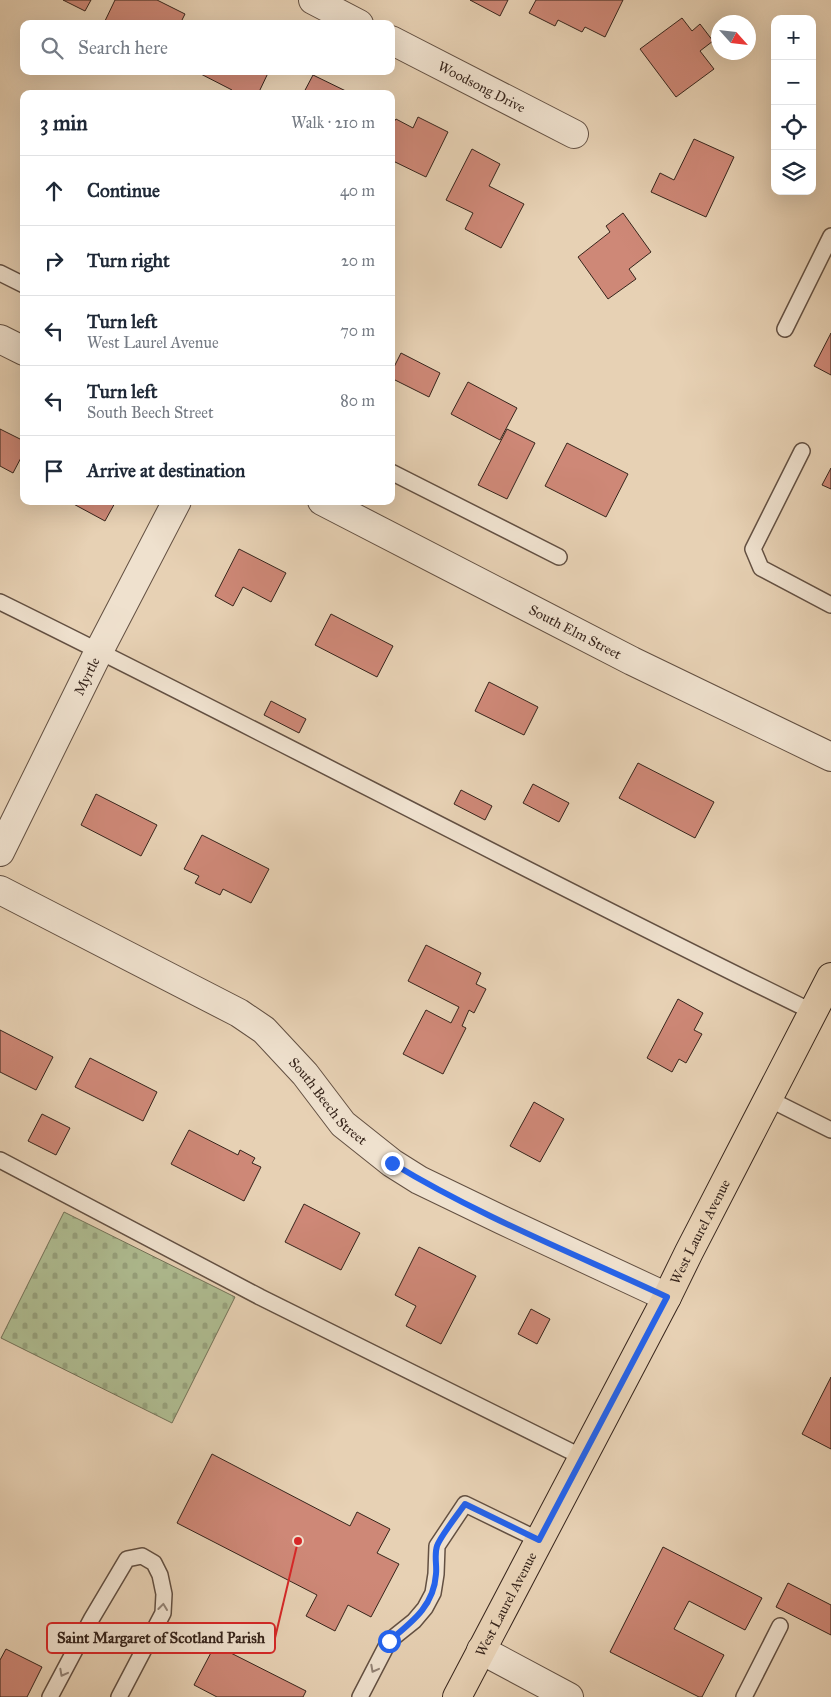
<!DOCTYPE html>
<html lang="en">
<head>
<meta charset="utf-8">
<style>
  body { margin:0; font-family:"IM FELL Great Primer",serif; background:#f6f6f7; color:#1f2937 }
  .controls { position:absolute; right:15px; top:15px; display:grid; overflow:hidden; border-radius:10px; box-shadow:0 5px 20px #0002 }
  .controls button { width:45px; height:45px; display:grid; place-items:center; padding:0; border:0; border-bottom:1px solid #e0e1e3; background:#fff; color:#1f2937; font:25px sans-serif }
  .compass { position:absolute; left:711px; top:15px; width:45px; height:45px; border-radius:50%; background:#fff; box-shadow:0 5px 20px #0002; rotate:117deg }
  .stop { position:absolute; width:15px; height:15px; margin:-11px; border:4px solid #2563eb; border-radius:50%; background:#fff }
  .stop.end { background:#2563eb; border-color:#fff; box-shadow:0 1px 5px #0008 }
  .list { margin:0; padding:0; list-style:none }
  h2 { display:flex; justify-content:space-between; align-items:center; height:65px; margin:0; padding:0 20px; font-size:21px }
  h2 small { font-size:16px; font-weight:400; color:#747a83 }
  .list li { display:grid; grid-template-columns:32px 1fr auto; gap:15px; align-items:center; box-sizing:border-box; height:70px; padding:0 20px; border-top:1px solid #e0e1e3 }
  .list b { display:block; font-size:19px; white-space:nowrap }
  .list p { margin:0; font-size:16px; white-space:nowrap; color:#747a83 }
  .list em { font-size:16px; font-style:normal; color:#747a83 }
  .icon { flex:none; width:28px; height:28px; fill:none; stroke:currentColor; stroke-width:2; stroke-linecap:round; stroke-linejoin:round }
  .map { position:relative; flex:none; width:831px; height:1697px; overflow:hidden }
  .search { position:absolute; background:#fff; box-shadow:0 5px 20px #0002; left:20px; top:20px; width:375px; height:55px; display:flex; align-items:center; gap:12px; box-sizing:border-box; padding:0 18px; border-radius:10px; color:#747a83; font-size:19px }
  .panel { position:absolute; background:#fff; box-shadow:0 5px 20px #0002; left:20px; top:90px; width:375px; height:415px; border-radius:10px }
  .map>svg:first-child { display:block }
</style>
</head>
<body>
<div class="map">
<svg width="831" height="1697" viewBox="0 0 831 1697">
  <defs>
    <pattern id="cemetery-stones" width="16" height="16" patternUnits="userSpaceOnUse" patternTransform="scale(1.25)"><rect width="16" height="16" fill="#afbd92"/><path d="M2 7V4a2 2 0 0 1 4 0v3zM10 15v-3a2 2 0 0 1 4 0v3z" fill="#97a27d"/></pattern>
  </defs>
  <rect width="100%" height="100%" fill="#e7d1b4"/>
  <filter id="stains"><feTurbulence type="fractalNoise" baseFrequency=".004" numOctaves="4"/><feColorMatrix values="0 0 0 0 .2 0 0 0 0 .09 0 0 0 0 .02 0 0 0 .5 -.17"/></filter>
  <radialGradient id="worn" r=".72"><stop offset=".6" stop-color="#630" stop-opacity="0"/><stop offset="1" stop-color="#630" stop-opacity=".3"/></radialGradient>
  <path fill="url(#cemetery-stones)" stroke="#737157" d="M 64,1212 L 235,1297 L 172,1423 L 1,1338 Z"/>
  <path fill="#ce8877" stroke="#37251c" d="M 63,0 L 91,0 L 85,11 Z
    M 115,0 L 157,0 L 185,14 L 180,24 L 105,24 L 104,23 Z
    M 470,0 L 508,0 L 500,16 Z
    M 536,0 L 623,0 L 605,37 L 585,27 L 582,32 L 558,20 L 555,26 L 529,13 Z
    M 682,18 L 692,31 L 700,24 L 713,41 L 700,51 L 714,69 L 676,97 L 640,49 Z
    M 195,71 L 269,71 L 258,94 L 230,94 L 232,90 Z
    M 313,75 L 352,94 L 303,94 Z
    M 418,117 L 448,132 L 426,177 L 391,160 L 391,126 L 396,119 L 413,128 Z
    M 694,139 L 734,157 L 706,217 L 651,192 L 660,173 L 674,180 Z
    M 472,149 L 500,164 L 489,186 L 524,204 L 501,248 L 465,229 L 473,213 L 446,200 Z
    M 623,213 L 651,252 L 629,269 L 636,279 L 608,299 L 578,257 L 610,232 L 606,226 Z
    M 831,333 L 831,375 L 814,366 Z
    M 401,353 L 440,373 L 429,397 L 391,378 L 391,373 Z
    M 468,382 L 517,408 L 500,440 L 451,414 Z
    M 0,429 L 24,441 L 24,452 L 13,473 L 0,466 Z
    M 507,429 L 535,443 L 507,499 L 478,485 Z
    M 567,443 L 628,474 L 606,517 L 545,486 Z
    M 831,468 L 831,489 L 822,485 Z
    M 68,501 L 116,501 L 105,521 Z
    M 239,549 L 286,573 L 271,602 L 243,587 L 233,606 L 215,596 Z
    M 331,614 L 393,646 L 377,677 L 315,645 Z
    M 489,682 L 538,707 L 524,735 L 475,711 Z
    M 271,701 L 306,719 L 299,733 L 264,715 Z
    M 638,763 L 714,802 L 695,838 L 619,798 Z
    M 533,784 L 569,803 L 559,822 L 523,803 Z
    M 461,790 L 492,806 L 485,820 L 454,804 Z
    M 96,794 L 157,825 L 141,856 L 81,825 Z
    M 202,835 L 269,869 L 251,903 L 223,889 L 220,895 L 195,883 L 199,876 L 184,869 Z
    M 426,945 L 481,973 L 476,984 L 486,989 L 474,1013 L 469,1010 L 462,1026 L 466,1028 L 443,1074 L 403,1054 L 426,1010 L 451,1023 L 459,1007 L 408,981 Z
    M 678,999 L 703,1013 L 694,1030 L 702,1034 L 686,1063 L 679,1059 L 672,1072 L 647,1058 Z
    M 0,1030 L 53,1057 L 36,1090 L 0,1072 Z
    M 90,1058 L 157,1092 L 143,1121 L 75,1087 Z
    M 534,1102 L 564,1119 L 540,1162 L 510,1146 Z
    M 42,1114 L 70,1128 L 56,1155 L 28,1141 Z
    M 189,1130 L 238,1155 L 240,1150 L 255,1158 L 252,1163 L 261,1167 L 244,1201 L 171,1164 Z
    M 304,1204 L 360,1233 L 341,1270 L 285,1242 Z
    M 419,1247 L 476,1276 L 441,1344 L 406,1326 L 416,1306 L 395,1295 Z
    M 531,1309 L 550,1319 L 537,1344 L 518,1334 Z
    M 831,1377 L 831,1449 L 802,1434 Z
    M 212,1454 L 350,1526 L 357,1512 L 390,1529 L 377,1553 L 399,1564 L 371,1617 L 348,1605 L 335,1631 L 306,1616 L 317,1595 L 177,1523 Z
    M 663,1547 L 762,1598 L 745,1630 L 689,1601 L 674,1629 L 724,1655 L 702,1697 L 699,1697 L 610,1652 Z
    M 788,1583 L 831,1605 L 831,1635 L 776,1607 Z
    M 215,1645 L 306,1691 L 303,1697 L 217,1697 L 194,1685 Z
    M 6,1649 L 42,1667 L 27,1697 L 0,1697 L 0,1660 Z"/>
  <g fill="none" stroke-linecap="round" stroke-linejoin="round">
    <defs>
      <path id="service" d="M 0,273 L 24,285
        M 785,329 L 831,236
        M 802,451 L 753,549 L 761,568 L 831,605
        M 391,472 L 559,557
        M 0,602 C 272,736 540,879 813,1012
        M 769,1099 L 831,1130
        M 0,1160 L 260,1297 L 582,1457
        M 50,1697 L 92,1618 L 127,1559 L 142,1556 L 154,1563 L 160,1575 L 164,1594 L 163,1613 L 119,1697
        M 360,1697 L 389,1641 L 414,1621 L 425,1608 L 433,1593 L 436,1574 L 437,1546 L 465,1504 L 539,1540
        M 744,1697 L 780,1626"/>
      <g id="minor">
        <path d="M 313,0 L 359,24"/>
        <path id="s1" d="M 391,40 L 574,134"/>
        <path d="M 0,339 L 24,351"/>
        <path id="s2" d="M 322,501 L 632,661 L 831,757"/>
        <path id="s3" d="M 0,852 L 99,651 L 177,501"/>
        <path id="s4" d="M 0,890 L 239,1013 L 264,1030 L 305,1074 L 343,1124 L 392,1163 L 419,1180 L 502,1220 L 667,1297"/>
        <path d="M 481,1650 L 569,1697"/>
      </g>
      <g id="primary">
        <path id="s5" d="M 457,1697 L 667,1297 L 689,1252 L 831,977"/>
      </g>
    </defs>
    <use href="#service" stroke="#635042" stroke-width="18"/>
    <use href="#minor" stroke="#635042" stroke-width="30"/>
    <use href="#primary" stroke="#37251c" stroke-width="30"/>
    <use href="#service" stroke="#efe1ce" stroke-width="15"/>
    <use href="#minor" stroke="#efe1ce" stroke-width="28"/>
    <use href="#primary" stroke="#e7d1b4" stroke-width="28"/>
  </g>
  <defs><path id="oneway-chevron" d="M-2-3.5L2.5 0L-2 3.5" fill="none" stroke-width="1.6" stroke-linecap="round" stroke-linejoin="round" transform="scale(1.25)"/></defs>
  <g stroke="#938375">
    <use href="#oneway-chevron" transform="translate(163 1607) rotate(-83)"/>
    <use href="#oneway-chevron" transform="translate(374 1669) rotate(118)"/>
    <use href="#oneway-chevron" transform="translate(63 1673) rotate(118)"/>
  </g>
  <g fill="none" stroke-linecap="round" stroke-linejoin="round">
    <path stroke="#2563eb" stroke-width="6" d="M 389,1641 C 412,1622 434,1606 436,1574 C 437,1565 434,1555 437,1546 C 440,1537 458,1514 465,1504 L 539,1540 L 667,1297 C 575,1254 479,1216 392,1163"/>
  </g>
  <g text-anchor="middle" stroke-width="4.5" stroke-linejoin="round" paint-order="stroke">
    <g font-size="14" fill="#37251c" stroke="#efe1ce">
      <text dy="5" stroke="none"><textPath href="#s1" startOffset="102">Woodsong Drive</textPath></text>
      <text dy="5" stroke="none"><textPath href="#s2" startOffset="285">South Elm Street</textPath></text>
      <text dy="5" stroke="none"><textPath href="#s3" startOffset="196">Myrtle</textPath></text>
      <text dy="5" stroke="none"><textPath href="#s4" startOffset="395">South Beech Street</textPath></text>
      <text dy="5" stroke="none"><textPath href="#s5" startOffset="525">West Laurel Avenue</textPath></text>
      <text dy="5" stroke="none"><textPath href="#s5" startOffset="105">West Laurel Avenue</textPath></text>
    </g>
  </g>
  <path fill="none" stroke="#d62828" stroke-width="2" d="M298 1541L275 1638"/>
  <circle fill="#d62828" stroke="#efe1ce" stroke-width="2" cx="298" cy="1541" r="5"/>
  <rect fill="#efe1ce" stroke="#d62828" stroke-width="2" x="47" y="1623" width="228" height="30" rx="5"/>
  <g font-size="15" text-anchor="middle" font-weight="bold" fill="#37251c">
    <text x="161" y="1643">Saint Margaret of Scotland Parish</text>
  </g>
  <rect width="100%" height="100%" filter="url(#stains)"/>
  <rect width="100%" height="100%" fill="url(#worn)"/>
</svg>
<div class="controls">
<button>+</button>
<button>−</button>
<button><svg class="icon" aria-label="locate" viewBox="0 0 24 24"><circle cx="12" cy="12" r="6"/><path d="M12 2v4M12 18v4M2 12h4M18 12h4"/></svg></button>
<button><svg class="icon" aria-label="layers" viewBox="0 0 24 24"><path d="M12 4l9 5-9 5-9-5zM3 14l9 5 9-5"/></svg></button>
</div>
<svg class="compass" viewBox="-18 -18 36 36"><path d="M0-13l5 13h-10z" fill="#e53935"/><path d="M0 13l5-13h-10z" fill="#747a83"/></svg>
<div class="stop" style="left:389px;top:1641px"></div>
<div class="stop end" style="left:392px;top:1163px"></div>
<div class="search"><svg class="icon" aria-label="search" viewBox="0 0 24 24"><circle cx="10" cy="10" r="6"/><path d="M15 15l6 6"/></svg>Search here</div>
<section class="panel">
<h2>3 min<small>Walk · 210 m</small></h2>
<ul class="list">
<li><svg class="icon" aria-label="ahead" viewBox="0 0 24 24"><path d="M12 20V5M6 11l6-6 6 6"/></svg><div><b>Continue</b></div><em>40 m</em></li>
<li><svg class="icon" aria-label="right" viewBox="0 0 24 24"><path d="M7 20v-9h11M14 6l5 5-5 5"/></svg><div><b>Turn right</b></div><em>20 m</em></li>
<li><svg class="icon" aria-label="left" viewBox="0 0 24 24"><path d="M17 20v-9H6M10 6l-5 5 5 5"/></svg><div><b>Turn left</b><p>West Laurel Avenue</p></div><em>70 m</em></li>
<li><svg class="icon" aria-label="left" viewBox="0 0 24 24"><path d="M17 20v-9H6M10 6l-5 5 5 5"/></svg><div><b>Turn left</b><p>South Beech Street</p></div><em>80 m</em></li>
<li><svg class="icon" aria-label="arrive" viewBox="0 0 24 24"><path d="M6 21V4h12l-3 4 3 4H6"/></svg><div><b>Arrive at destination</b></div></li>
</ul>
</section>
</div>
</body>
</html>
